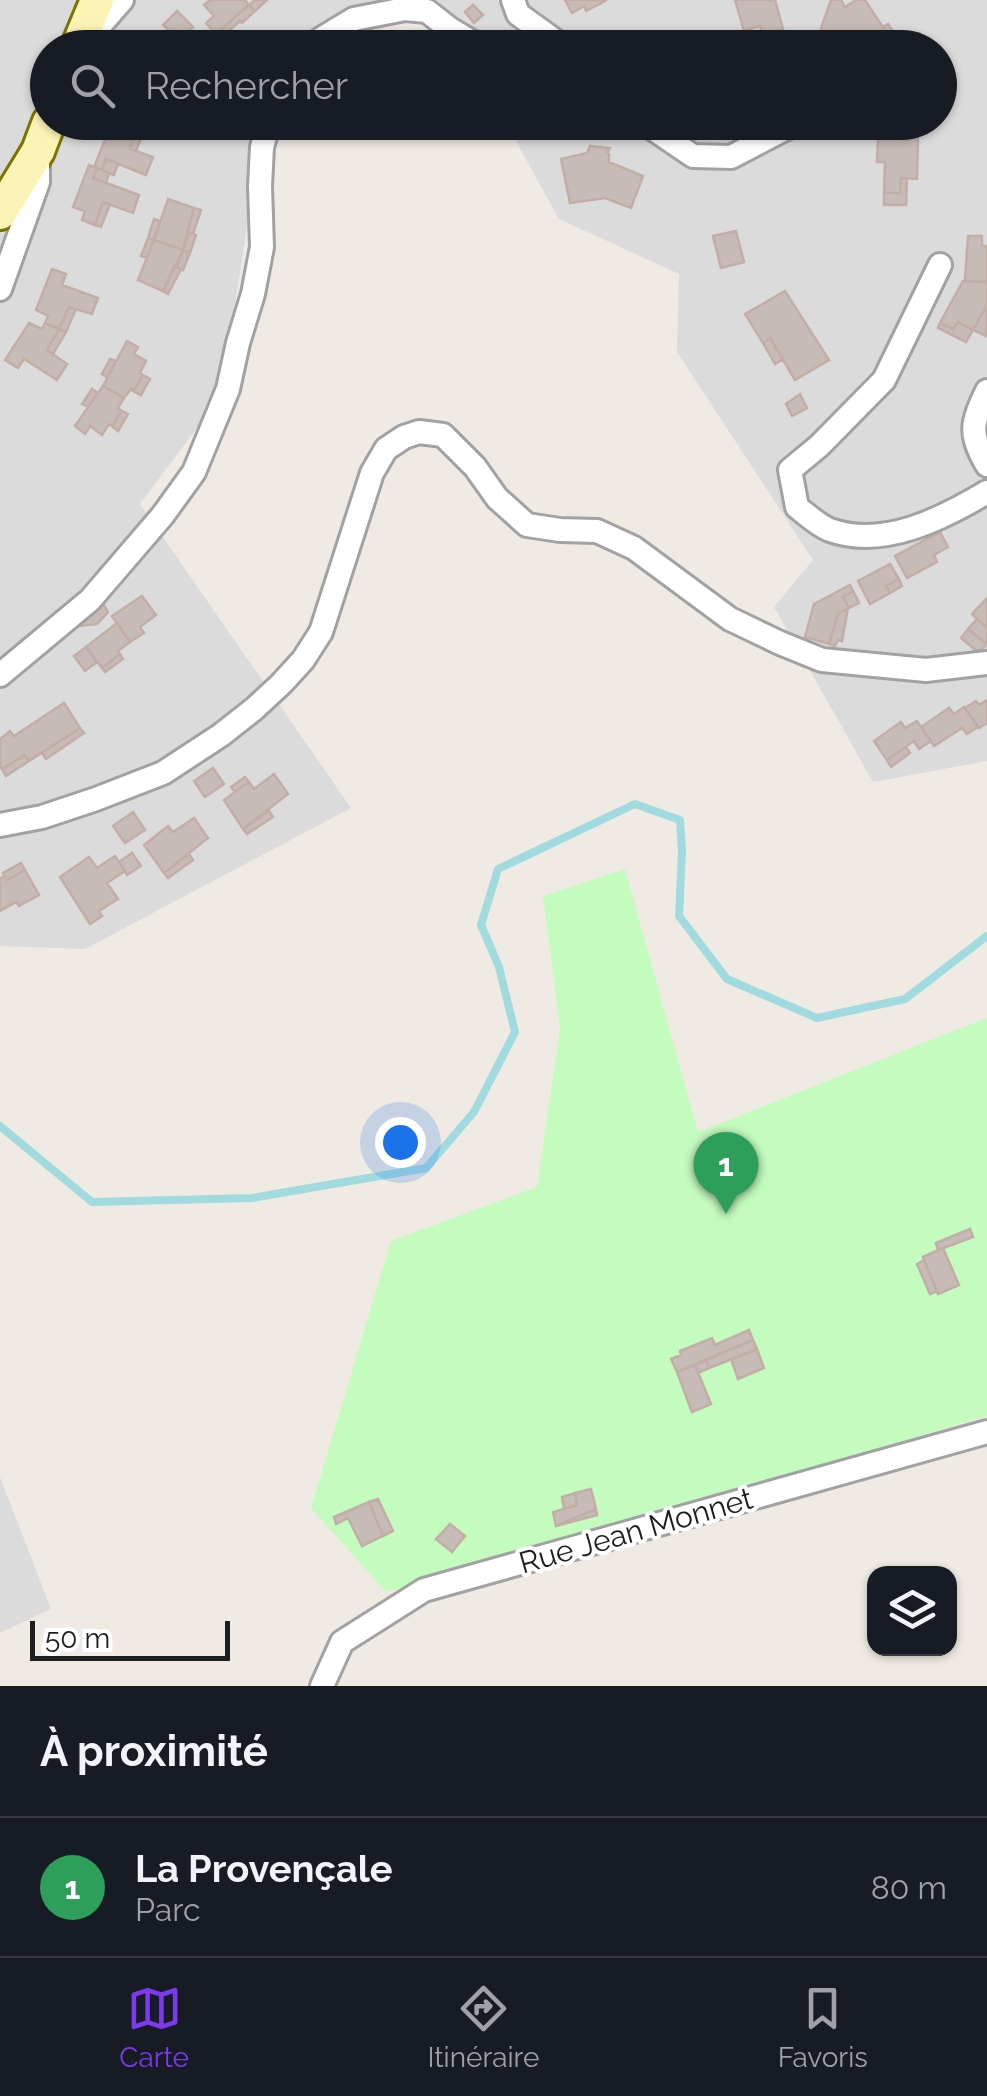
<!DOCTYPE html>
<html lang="fr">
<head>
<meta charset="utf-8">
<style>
  body { margin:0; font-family:Raleway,sans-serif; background:#20242c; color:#f1f3f6 }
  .controls { position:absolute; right:30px; bottom:30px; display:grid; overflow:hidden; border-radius:20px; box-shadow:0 2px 8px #0004 }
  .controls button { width:90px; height:90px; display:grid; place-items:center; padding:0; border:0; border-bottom:2px solid #363941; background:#171b24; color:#f1f3f6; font:50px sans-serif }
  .scale { position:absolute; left:30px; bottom:25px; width:200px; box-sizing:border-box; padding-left:10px; border:5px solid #1e1e1e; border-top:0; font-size:28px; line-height:35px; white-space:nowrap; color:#1e1e1e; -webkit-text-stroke:8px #fff; paint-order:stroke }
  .you { position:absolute; left:400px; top:1142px; width:35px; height:35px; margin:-25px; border:8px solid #fff; border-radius:50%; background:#1a73e8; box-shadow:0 0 0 15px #1a73e833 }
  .badge { display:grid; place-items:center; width:65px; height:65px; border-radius:50%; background:#7c3aed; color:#fff; font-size:32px; font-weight:700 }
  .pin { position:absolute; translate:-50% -82px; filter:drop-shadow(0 2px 5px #0008) }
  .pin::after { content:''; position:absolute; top:52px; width:35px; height:30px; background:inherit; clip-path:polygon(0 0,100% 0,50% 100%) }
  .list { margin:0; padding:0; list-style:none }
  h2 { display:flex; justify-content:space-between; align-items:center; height:130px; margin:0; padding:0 40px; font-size:42px }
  h2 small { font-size:32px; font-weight:400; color:#9ea1a6 }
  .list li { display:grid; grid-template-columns:65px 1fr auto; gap:30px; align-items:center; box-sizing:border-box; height:140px; padding:0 40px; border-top:2px solid #363941 }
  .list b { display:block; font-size:38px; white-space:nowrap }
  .list p { margin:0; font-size:32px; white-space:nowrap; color:#9ea1a6 }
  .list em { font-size:32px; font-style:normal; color:#9ea1a6 }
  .icon { flex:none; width:55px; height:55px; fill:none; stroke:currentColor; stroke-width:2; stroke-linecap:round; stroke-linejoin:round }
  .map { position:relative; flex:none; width:987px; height:1686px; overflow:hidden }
  .search { position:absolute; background:#171b24; box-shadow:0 2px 8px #0004; left:30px; right:30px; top:30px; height:110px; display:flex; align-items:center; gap:25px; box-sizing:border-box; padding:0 35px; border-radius:55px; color:#9ea1a6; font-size:38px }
  .sheet { height:270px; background:#171b24 }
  nav { display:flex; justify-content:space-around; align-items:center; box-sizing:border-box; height:140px; border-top:2px solid #363941; background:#171b24; font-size:28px; color:#9ea1a6 }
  nav a { display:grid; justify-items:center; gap:5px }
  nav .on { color:#7c3aed }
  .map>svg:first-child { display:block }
</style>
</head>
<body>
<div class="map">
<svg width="987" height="1686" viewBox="0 0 987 1686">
  <rect width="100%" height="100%" fill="#f0eae4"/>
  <path fill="#dcdbdb" d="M 0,0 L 416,0 L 308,47 L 48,48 L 48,122 L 263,123 L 221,396 L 140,504 L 351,808 L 85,949 L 0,946 Z
    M 438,0 L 987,0 L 987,761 L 873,782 L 774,607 L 813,560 L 677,352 L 679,274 L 559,219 L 506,123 L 940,122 L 940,48 L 465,47 Z
    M 0,1477 L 51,1609 L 0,1633 Z"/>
  <path fill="#c4fbbf" d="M 625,869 L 698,1132 L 987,1018 L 987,1416 L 386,1592 L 311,1508 L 391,1241 L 537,1187 L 560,1028 L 543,896 Z"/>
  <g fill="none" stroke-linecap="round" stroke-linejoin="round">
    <path stroke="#a2dbdf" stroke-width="8" d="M 0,1126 L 92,1202 L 252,1198 L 426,1168 L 474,1112 L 515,1032 L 499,967 L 481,925 L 498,869 L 635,804 L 680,820 L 682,851 L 679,916 L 727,979 L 817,1018 L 905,999 L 987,936"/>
  </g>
  <path fill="#c7bbb7" stroke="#c2aea6" stroke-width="2.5" d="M 210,0 L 245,0 L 249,5 L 216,34 L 206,23 L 214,16 L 204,5 Z
    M 255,0 L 267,0 L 255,11 L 249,5 Z
    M 565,0 L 607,0 L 586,11 L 584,6 L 572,13 Z
    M 735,0 L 775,0 L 783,29 L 762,34 L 760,26 L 744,31 Z
    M 831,0 L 841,0 L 845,7 L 856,0 L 865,0 L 894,44 L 889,48 L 854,48 L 848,38 L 834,48 L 821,28 Z
    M 249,5 L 255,11 L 242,23 L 240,21 L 220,39 L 216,34 Z
    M 473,5 L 483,15 L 474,23 L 465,12 Z
    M 177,11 L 193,27 L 179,40 L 163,25 Z
    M 888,24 L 899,41 L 894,44 L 883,27 Z
    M 126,122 L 139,125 L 130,149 L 153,157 L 146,175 L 106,159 L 102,170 L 94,167 L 111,125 L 124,129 Z
    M 893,122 L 914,122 L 914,136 L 878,139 L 878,137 L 892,137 Z
    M 139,125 L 145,128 L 136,151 L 130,149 Z
    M 914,136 L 918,138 L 917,179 L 901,178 L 900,193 L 884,193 L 885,162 L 877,162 L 878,139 Z
    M 590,146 L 610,148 L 607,153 L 609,154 L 609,162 L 643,176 L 631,208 L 605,198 L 570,203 L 561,159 L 587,153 Z
    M 106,159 L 118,164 L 114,175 L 102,170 Z
    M 89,165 L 97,168 L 93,178 L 139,195 L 133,213 L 103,202 L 95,225 L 82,220 L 85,211 L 73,207 Z
    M 97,168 L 109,173 L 106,183 L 93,178 Z
    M 901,178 L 907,178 L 906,205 L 884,205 L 884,193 L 900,193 Z
    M 168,199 L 194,208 L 183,250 L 154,240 Z
    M 103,202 L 110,204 L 101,227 L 95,225 Z
    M 194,208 L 201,210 L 193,234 L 187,232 Z
    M 154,219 L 160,221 L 154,240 L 148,238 Z
    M 736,231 L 744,262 L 721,268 L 713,236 Z
    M 189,233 L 196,235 L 190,253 L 183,250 Z
    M 968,236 L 982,236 L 982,246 L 987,246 L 987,282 L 965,281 Z
    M 148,238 L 154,240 L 147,258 L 141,256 Z
    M 154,240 L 183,250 L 163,291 L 138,280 Z
    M 183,250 L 190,253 L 183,270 L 177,267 Z
    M 174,267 L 181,269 L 168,294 L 163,291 Z
    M 52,269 L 66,274 L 62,285 L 98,298 L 92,314 L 69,307 L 59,329 L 45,323 L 48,316 L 36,310 Z
    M 963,281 L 987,282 L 987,310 L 985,309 L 973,330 L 958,322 L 953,329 L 940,323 Z
    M 785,291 L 829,360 L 795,380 L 770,338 L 763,343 L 745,314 Z
    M 69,307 L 76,309 L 66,332 L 59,329 Z
    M 985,309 L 987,310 L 986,336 L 973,330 Z
    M 958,322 L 973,330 L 966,342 L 938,328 L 940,323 L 953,329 Z
    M 29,323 L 42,329 L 45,323 L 59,329 L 47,350 L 67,364 L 57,380 L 24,359 L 18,368 L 5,360 Z
    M 59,329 L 66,332 L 53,354 L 47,350 Z
    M 770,338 L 783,359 L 775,364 L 763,343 Z
    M 127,341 L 138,347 L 134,354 L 146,361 L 140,373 L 143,375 L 133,391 L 131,389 L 124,398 L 103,386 Z
    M 110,359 L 116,361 L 107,377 L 102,374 Z
    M 143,375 L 150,379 L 141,395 L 133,391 Z
    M 103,386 L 124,398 L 118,408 L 122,411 L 112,426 L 109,424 L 102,435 L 90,426 L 85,434 L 75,426 Z
    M 92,389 L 98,393 L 88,407 L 82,404 Z
    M 800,394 L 807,408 L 792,416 L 786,404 Z
    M 122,411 L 128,414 L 118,431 L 112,426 Z
    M 940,532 L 948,547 L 934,555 L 937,562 L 907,578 L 895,556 Z
    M 890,564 L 899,579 L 886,586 L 890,593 L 870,604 L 858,581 Z
    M 899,579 L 902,586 L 890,593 L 886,586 Z
    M 850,585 L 853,591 L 843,597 L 849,608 L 838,614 L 829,644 L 805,637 L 814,604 Z
    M 853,591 L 859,603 L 849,608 L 843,597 Z
    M 142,596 L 156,615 L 140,627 L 144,633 L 130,642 L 112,616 Z
    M 987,598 L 987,628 L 972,614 Z
    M 102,602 L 108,612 L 97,624 L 79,626 Z
    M 848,608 L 842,641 L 838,640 L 835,646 L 829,644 L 838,614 Z
    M 977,619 L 987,628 L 987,644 L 968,629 Z
    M 117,623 L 130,642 L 118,651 L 120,654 L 102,668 L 86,647 Z
    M 968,629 L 987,644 L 979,653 L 961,638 Z
    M 86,647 L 97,662 L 85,671 L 74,656 Z
    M 120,654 L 123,659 L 105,672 L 102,668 Z
    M 987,700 L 987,723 L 979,728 L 965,708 L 976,701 L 979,705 Z
    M 64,703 L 80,728 L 29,761 L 25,755 L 2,769 L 0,766 L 0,739 L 10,731 L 14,736 Z
    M 964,707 L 978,727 L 967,734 L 962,728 L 934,746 L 921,727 L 949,708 L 954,714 Z
    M 917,721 L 931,741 L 919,749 L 914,741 L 887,760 L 874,741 L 901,722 L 905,728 Z
    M 80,728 L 84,733 L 46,759 L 42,753 Z
    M 906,747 L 910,753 L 891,767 L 887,760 Z
    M 25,755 L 29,761 L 6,776 L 2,769 Z
    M 213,768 L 224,784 L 205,797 L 194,781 Z
    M 274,774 L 288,794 L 243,829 L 224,800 L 249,782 L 254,789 Z
    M 245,777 L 249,782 L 235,792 L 231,787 Z
    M 269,811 L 273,817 L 247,834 L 243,829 Z
    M 133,812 L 145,830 L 125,843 L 113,826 Z
    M 194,818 L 208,838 L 164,873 L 144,845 L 168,826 L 173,832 Z
    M 132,853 L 141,866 L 127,875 L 119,862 Z
    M 189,854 L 193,860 L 168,878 L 164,873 Z
    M 115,856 L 125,871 L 107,883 L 118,899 L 99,911 L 102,916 L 90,924 L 60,877 L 89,857 L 97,868 Z
    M 21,863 L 25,870 L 7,880 L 3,873 Z
    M 25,870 L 39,895 L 19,906 L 16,902 L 0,911 L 0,879 L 4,876 L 7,880 Z
    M 970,1229 L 973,1237 L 938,1250 L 936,1243 Z
    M 943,1248 L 959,1285 L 938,1294 L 923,1257 Z
    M 924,1260 L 937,1291 L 930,1294 L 917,1264 Z
    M 749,1330 L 753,1340 L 677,1372 L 671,1359 L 681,1355 L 680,1351 L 712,1338 L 715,1345 Z
    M 753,1340 L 757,1349 L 709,1368 L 706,1360 Z
    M 757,1349 L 764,1368 L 738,1379 L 731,1359 Z
    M 706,1360 L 709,1368 L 698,1373 L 695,1365 Z
    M 695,1365 L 711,1404 L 692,1412 L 677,1372 Z
    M 591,1489 L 596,1509 L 556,1526 L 553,1512 L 577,1505 L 575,1493 Z
    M 575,1493 L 577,1505 L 564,1509 L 562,1497 Z
    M 378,1499 L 393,1531 L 383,1536 L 369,1502 Z
    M 369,1502 L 383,1536 L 362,1546 L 348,1518 L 336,1524 L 334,1517 Z
    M 596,1509 L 597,1515 L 556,1526 Z
    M 450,1524 L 465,1536 L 452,1552 L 436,1539 Z"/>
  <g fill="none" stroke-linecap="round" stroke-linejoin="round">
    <defs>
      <path id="street" d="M 513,0 L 518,14 L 565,48
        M 83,32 L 101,24 L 122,0
        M 312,48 L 321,39 L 354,19 L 405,9 L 427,11 L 450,29 L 482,48
        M 643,122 L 693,156 L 731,157 L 798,122
        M 940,265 L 884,380 L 819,446 L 790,470 L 797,507 C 807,515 819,526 830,530 C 883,549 942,519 987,492
        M 0,289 L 38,182 L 38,154
        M 987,391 C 972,423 968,433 987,465
        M 0,675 L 90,600 L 163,515 L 194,472 L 228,389 L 238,343 L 253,294 L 262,247 L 260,186 L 262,147 L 269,122
        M 0,825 L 42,817 L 96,799 L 163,773 L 221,735 L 254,709 L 281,684 L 303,660 L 321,632 L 372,473 L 386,449 L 404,437 L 419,432 L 443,435 L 475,467 L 497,498 L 527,525 L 560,530 L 597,531 L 634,548 L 730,619 L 780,643 L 822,660 L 926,670 L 987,663
        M 322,1686 L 342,1642 L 424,1590 L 987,1432"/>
      <path id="secondary" d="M 77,48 L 97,0
        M 0,213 L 38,151 L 49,122"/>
    </defs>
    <use href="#street" stroke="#a2a2a2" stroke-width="28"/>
    <use href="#secondary" stroke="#7a7401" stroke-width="38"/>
    <use href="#street" stroke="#fff" stroke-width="22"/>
    <use href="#secondary" stroke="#fcf4b6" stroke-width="32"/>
  </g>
  <g text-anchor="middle" stroke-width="8" stroke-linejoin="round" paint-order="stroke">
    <g font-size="30" fill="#1e1e1e" stroke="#fff">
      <text transform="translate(636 1531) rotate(-16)" y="10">Rue Jean Monnet</text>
    </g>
  </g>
</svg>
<div class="controls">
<button><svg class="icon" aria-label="layers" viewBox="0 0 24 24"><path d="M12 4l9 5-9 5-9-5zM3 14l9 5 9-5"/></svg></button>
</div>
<div class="scale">50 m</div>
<div class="you"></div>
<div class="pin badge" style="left:726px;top:1214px;background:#2e9e5b">1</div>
<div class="search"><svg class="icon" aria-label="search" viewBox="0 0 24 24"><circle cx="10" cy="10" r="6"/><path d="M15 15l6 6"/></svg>Rechercher</div>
</div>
<section class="sheet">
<h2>À proximité<small></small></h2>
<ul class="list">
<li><span class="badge" style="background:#2e9e5b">1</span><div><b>La Provençale</b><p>Parc</p></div><em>80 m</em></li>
</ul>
</section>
<nav>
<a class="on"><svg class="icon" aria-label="map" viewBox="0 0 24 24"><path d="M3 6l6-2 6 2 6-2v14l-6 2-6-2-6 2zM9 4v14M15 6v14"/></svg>Carte</a>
<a><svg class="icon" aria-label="directions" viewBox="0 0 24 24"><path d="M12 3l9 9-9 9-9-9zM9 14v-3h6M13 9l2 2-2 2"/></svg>Itinéraire</a>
<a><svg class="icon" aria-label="saved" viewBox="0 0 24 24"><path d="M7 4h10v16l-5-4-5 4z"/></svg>Favoris</a>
</nav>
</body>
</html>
